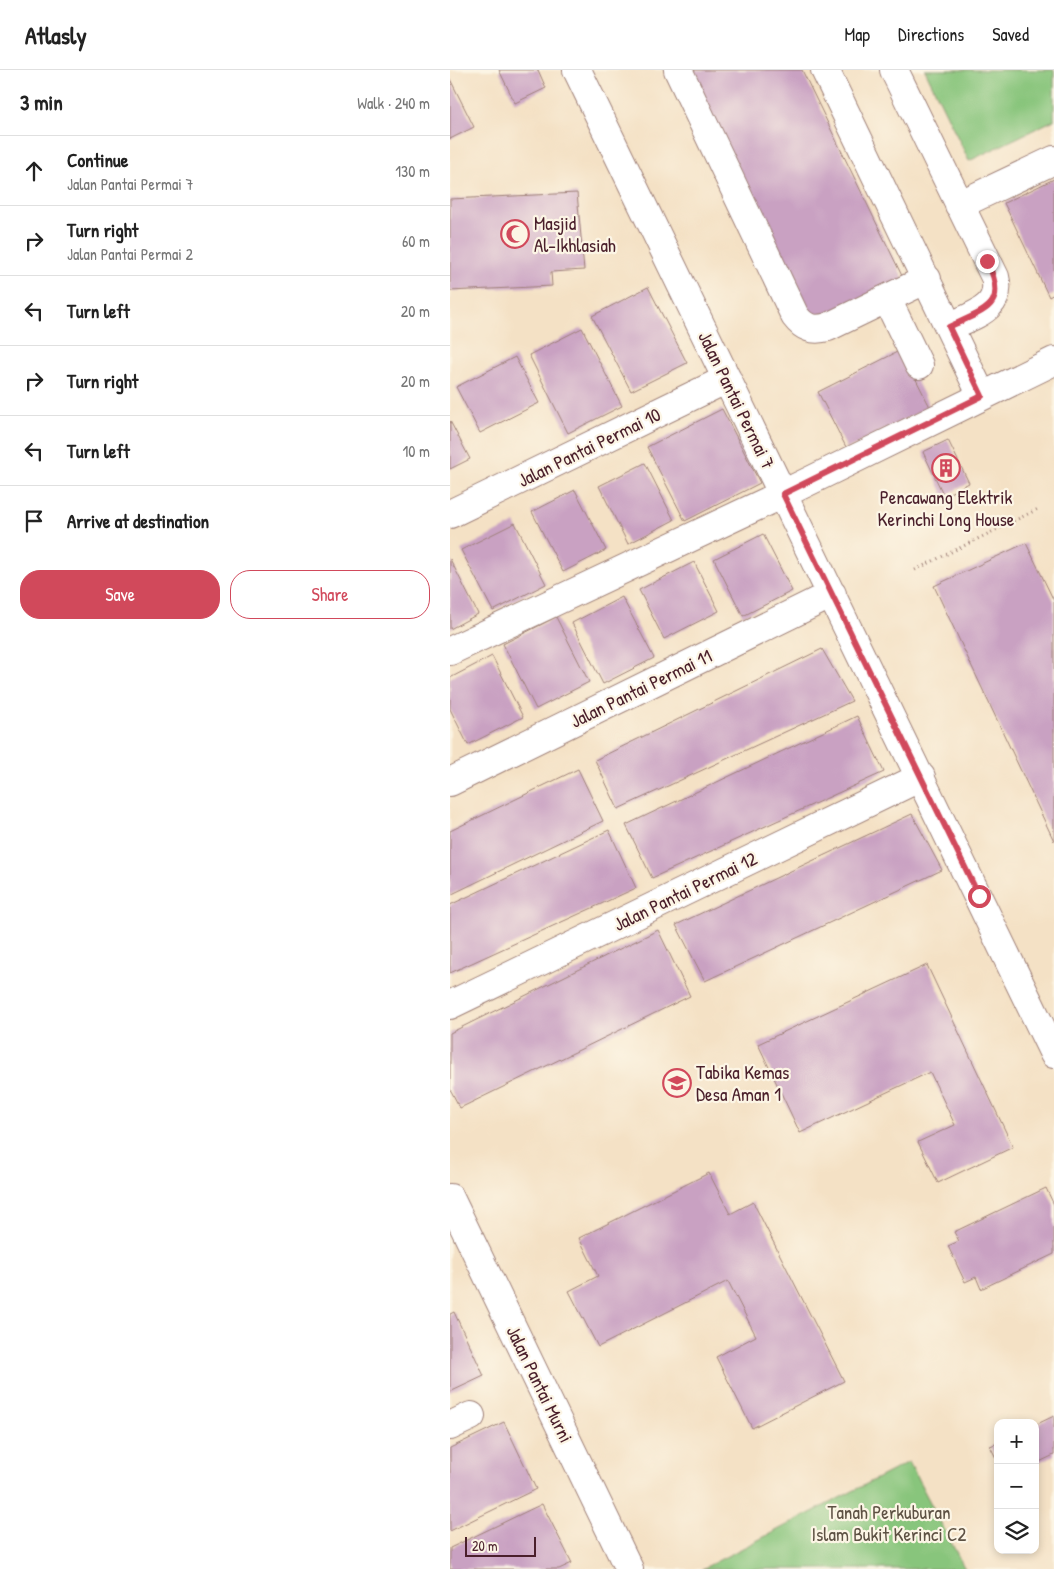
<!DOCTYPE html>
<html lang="en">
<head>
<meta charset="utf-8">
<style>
  body { margin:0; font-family:"Patrick Hand",sans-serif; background:#f2f2f2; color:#222 }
  .controls { position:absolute; right:15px; bottom:15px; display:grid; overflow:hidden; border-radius:10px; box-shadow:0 2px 8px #0003 }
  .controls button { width:45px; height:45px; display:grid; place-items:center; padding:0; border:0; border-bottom:1px solid #e0e0e0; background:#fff; color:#222; font:25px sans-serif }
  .scale { position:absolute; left:15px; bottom:12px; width:71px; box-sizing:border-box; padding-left:5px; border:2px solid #4a1f2b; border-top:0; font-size:14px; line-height:18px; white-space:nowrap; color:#4a1f2b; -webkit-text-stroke:4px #fcf5e5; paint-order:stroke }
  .stop { position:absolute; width:15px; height:15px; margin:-11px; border:4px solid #d1495b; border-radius:50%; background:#fff }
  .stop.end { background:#d1495b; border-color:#fff; box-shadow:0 1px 5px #0008 }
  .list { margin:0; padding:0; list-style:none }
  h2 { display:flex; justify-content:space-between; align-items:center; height:65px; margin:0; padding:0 20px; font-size:21px }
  h2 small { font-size:16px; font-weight:400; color:#767676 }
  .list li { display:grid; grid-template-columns:32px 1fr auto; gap:15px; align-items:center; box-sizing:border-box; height:70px; padding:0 20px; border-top:1px solid #e0e0e0 }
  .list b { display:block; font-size:19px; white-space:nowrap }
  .list p { margin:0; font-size:16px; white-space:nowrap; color:#767676 }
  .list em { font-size:16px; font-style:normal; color:#767676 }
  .actions { display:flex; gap:10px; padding:15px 20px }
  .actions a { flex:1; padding:11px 0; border:1px solid #d1495b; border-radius:20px; text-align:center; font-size:18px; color:#d1495b }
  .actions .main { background:#d1495b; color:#fff }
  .icon { flex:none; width:28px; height:28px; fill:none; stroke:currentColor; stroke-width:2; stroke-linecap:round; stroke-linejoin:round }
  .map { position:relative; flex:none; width:604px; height:1499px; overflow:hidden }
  header { display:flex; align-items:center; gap:30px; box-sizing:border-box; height:70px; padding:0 25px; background:#fff; border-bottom:1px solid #e0e0e0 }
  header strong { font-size:24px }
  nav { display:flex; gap:28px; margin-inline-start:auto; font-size:18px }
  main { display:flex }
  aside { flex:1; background:#fff }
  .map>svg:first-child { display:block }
</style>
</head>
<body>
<header>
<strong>Atlasly</strong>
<nav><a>Map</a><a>Directions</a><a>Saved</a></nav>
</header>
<main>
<aside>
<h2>3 min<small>Walk · 240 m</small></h2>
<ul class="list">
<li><svg class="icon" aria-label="ahead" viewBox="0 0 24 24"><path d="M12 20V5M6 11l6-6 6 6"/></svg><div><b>Continue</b><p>Jalan Pantai Permai 7</p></div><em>130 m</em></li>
<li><svg class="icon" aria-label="right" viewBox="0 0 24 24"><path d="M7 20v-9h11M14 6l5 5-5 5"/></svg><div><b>Turn right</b><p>Jalan Pantai Permai 2</p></div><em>60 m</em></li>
<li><svg class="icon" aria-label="left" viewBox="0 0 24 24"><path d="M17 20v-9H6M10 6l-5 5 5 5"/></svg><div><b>Turn left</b></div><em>20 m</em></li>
<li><svg class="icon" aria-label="right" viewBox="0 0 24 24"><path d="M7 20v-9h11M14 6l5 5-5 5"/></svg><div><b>Turn right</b></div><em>20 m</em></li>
<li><svg class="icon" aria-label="left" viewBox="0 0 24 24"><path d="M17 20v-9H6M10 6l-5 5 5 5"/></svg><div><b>Turn left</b></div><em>10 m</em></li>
<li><svg class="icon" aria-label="arrive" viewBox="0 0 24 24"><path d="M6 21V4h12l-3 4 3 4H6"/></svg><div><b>Arrive at destination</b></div></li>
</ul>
<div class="actions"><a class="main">Save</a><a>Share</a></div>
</aside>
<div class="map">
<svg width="604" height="1499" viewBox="0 0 604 1499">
  <rect width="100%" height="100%" fill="#fcf5e5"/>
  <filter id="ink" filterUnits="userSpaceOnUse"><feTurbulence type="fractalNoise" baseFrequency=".02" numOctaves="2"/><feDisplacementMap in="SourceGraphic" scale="10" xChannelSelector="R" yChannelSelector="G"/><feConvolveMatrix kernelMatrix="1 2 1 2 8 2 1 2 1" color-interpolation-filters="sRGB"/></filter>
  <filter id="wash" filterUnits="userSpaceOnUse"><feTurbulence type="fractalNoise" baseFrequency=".0096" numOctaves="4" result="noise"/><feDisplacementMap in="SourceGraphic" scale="20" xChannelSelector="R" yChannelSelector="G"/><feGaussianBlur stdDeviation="1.12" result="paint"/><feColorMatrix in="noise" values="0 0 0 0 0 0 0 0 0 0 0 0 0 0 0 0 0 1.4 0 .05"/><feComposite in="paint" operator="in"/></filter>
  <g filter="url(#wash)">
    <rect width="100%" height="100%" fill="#f4e1c5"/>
    <path fill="#88c57b" stroke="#697253" d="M 475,0 L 604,0 L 604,50 L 519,91 Z
      M 459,1392 L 515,1499 L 252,1499 Z"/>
    <g id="blocks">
      <path fill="#c9a1c2" d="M 49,0 L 88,0 L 96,18 L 65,33 Z
        M 238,0 L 352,0 L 454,210 L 362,255 Z
        M 0,9 L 24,57 L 0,69 Z
        M 604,109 L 604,224 L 599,227 L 554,133 Z
        M 127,123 L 134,200 L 101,202 L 102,216 L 0,221 L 0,129 Z
        M 198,217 L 237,293 L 181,321 L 142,246 Z
        M 132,258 L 172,336 L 118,363 L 79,285 Z
        M 451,280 L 480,337 L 397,379 L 368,322 Z
        M 65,287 L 89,333 L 30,363 L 6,317 Z
        M 272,339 L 310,413 L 235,451 L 197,377 Z
        M 0,351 L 20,389 L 0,399 Z
        M 498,370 L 519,413 L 494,426 L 473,382 Z
        M 195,393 L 224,450 L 178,474 L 149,416 Z
        M 125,420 L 156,480 L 113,502 L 82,442 Z
        M 65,453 L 96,514 L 43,541 L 11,480 Z
        M 313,464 L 342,521 L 293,546 L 264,489 Z
        M 576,473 L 604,531 L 604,771 L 484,516 Z
        M 0,489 L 28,544 L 0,559 Z
        M 244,492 L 269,541 L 214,569 L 189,520 Z
        M 172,527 L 204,588 L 153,614 L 122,553 Z
        M 106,547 L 139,612 L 86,639 L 53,574 Z
        M 372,579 L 402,631 L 168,739 L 145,690 Z
        M 42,586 L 73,647 L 18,675 L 0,639 L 0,608 Z
        M 407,646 L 434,702 L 202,808 L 176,755 Z
        M 128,699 L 153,751 L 0,825 L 0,761 Z
        M 462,744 L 492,800 L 255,911 L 226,855 Z
        M 159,760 L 186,818 L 0,903 L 0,835 Z
        M 208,860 L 240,926 L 10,1038 L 0,1019 L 0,963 Z
        M 477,895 L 563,1077 L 488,1113 L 468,1072 L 505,1055 L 480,1002 L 350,1063 L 308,974 Z
        M 259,1103 L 280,1144 L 303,1132 L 394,1311 L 302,1358 L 266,1287 L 306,1266 L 278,1211 L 148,1277 L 119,1221 L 148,1206 L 129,1168 Z
        M 596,1118 L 604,1135 L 604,1184 L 531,1219 L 526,1207 L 515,1212 L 498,1176 L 509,1171 L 504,1162 Z
        M 4,1242 L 34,1306 L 0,1322 L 0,1244 Z
        M 604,1346 L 604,1385 L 585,1394 L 585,1355 Z
        M 54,1352 L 86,1419 L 0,1461 L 0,1378 Z
        M 548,1373 L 548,1392 L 540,1376 Z
        M 92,1434 L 122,1493 L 109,1499 L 0,1499 L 0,1478 Z"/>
    </g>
  </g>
  <g filter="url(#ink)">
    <use href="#blocks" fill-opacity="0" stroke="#9f8078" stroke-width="1"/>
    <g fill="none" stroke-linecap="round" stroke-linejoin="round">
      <defs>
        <path id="minor" d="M 127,0 L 604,984
          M 228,0 L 345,246 C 354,258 363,261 378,257 L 477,209
          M 375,0 L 532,326
          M 444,0 L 545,207 C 553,239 523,245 499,257
          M 509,135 L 604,90
          M 437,229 L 469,295
          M 0,444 L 277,309
          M 0,581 L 333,424 L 604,291
          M 0,712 L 382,524
          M 0,935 L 471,707
          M 0,1128 L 179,1499
          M 0,1356 L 21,1346"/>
      </defs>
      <use href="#minor" stroke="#9f8078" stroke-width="30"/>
      <path stroke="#9f8078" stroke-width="3" stroke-dasharray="1 4" stroke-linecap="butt" d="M 465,500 L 588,439"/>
      <use href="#minor" stroke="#fff" stroke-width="28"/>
    </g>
  </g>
  <g fill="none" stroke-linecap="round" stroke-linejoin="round" filter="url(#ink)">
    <path stroke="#d1495b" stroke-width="6" d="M 529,826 L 333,424 L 532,326 L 499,257 C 536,239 559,237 537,191"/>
  </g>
  <defs>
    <symbol id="mosque-ring" viewBox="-11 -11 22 22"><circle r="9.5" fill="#fcf5e5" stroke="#d1495b" stroke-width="1.5"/><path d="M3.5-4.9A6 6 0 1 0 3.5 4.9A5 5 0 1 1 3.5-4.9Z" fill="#d1495b"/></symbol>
    <symbol id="building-ring" viewBox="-11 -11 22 22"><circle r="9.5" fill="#fcf5e5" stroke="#d1495b" stroke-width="1.5"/><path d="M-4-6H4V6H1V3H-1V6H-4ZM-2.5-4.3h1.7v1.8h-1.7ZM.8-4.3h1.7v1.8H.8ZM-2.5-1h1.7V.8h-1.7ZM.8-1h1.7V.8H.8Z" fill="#d1495b"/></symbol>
    <symbol id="school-ring" viewBox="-11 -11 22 22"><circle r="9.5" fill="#fcf5e5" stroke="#d1495b" stroke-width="1.5"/><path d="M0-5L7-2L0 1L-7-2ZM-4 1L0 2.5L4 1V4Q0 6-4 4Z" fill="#d1495b"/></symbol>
  </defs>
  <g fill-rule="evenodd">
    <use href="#mosque-ring" x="49" y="148" width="32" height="32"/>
    <use href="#building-ring" x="480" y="382" width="32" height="32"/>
    <use href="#school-ring" x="211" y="997" width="32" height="32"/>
  </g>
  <g text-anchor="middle" stroke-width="4.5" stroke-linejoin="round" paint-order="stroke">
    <g font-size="19" fill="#4a1f2b" stroke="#fcf5e5" text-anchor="start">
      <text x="84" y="160">Masjid<tspan x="84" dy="22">Al-Ikhlasiah</tspan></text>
      <text x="496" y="434" text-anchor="middle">Pencawang Elektrik<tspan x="496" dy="22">Kerinchi Long House</tspan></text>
      <text x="246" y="1009">Tabika Kemas<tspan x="246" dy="22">Desa Aman 1</tspan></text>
    </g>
    <g font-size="19" fill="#4a1f2b" stroke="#fcf5e5">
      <text transform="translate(287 330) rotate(64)" y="7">Jalan Pantai Permai 7</text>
      <text transform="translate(139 377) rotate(-26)" y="7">Jalan Pantai Permai 10</text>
      <text transform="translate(191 618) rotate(-26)" y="7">Jalan Pantai Permai 11</text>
      <text transform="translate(235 821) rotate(-26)" y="7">Jalan Pantai Permai 12</text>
      <text transform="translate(90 1314) rotate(64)" y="7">Jalan Pantai Murni</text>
    </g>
    <g font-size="19" fill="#5d5143" stroke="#fcf5e5">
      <text x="439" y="1449">Tanah Perkuburan<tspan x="439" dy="22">Islam Bukit Kerinci C2</tspan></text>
    </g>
  </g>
</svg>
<div class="controls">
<button>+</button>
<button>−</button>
<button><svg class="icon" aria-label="layers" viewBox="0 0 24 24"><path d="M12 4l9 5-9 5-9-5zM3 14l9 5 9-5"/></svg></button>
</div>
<div class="scale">20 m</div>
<div class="stop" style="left:529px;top:826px"></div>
<div class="stop end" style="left:537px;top:191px"></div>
</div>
</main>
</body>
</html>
